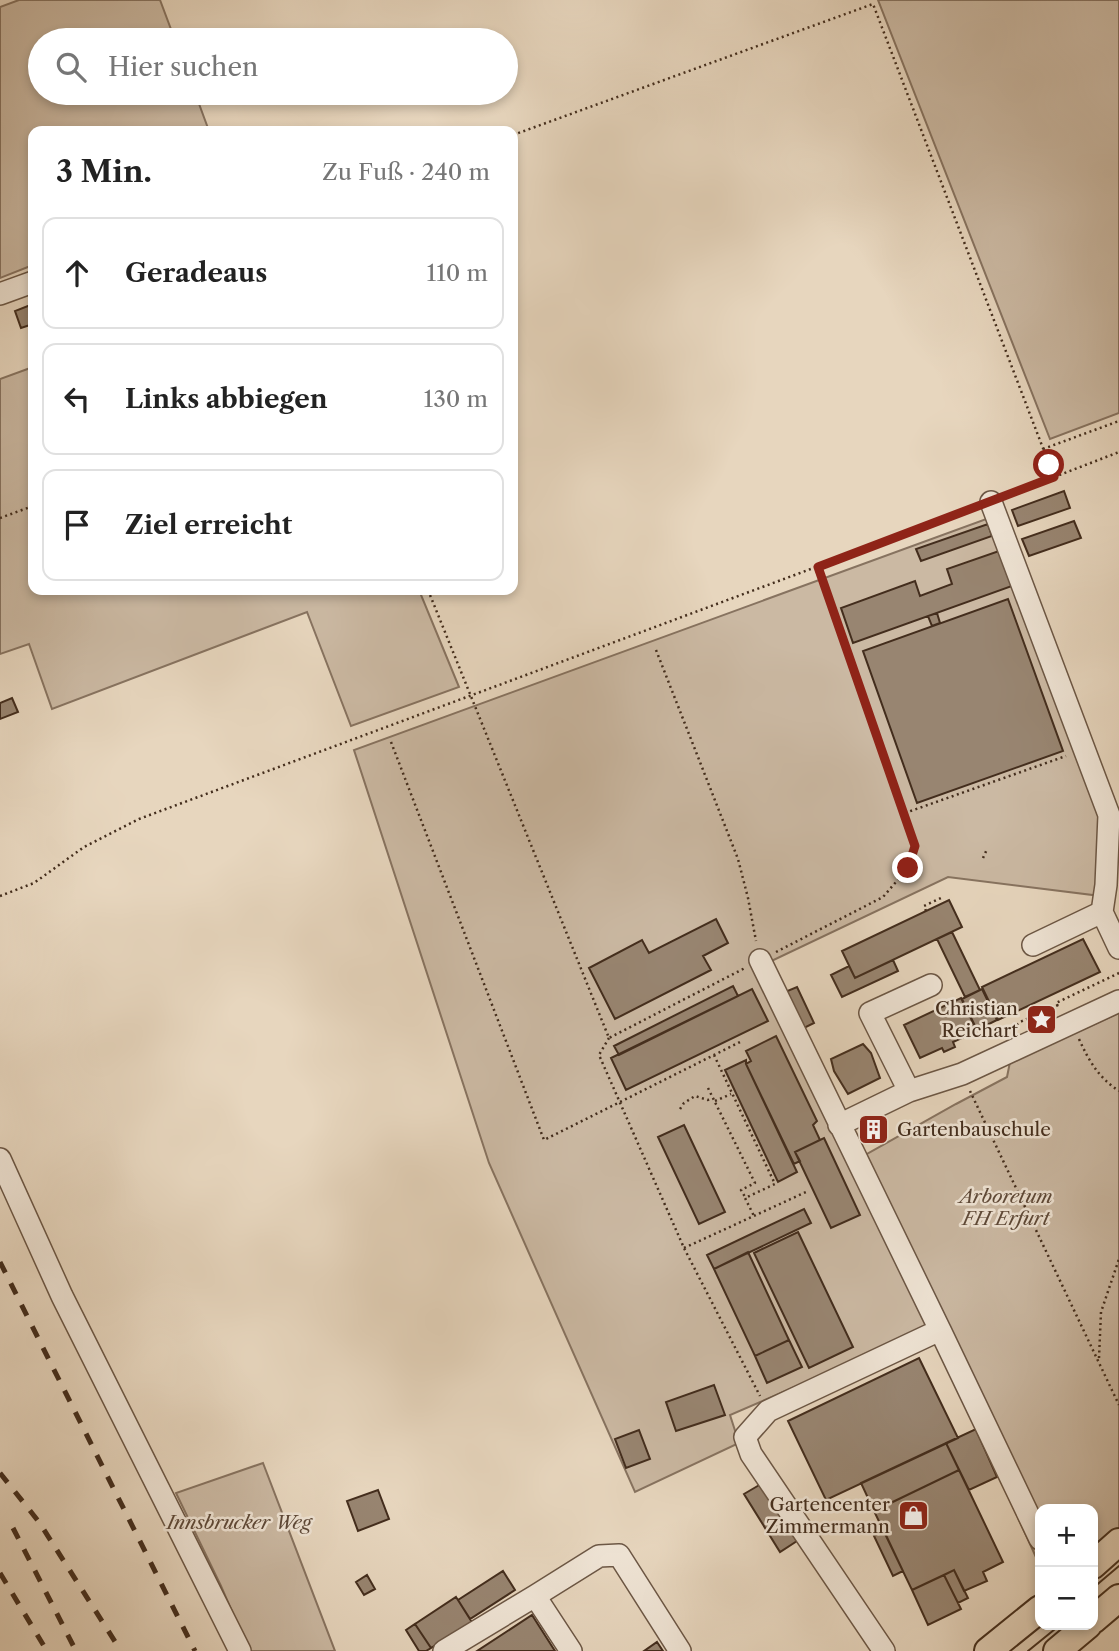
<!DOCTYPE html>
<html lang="de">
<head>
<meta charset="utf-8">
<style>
  body { margin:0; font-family:"Libre Caslon Text",serif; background:#f2f2f2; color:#222 }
  .controls { position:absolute; right:21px; bottom:21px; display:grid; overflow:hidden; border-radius:14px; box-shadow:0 4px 10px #0003 }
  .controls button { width:63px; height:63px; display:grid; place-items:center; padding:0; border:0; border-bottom:2px solid #e0e0e0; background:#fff; color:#222; font:35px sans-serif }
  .stop { position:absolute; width:21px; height:21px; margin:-16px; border:5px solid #8f2418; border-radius:50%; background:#fff }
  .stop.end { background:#8f2418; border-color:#fff; box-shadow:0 2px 7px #0008 }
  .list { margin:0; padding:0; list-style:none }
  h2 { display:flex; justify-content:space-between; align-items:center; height:91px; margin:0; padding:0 28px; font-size:30px }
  h2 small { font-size:23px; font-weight:400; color:#767676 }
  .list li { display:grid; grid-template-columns:46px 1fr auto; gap:21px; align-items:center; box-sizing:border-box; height:112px; margin:0 14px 14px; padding:0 14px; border:2px solid #e0e0e0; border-radius:14px }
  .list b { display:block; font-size:26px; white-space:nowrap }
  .list em { font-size:23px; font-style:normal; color:#767676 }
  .icon { flex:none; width:38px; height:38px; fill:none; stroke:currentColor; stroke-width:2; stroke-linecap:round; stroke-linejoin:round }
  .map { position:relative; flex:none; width:1119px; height:1651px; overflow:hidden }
  .search { position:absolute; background:#fff; box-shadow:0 4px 10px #0003; left:28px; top:28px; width:490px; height:77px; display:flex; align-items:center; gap:18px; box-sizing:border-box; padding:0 24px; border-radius:38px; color:#767676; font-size:26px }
  .panel { position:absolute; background:#fff; box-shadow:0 4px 10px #0003; left:28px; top:126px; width:490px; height:469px; border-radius:14px }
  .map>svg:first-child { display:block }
</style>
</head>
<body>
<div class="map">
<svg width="1119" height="1651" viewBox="0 0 1119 1651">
  <rect width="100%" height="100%" fill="#e7d6be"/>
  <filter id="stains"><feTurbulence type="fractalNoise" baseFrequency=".00286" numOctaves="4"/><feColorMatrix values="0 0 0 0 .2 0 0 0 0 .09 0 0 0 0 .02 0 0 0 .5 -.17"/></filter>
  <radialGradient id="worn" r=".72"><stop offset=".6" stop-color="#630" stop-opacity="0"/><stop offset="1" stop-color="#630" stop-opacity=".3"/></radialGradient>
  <path fill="#cbb9a3" stroke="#877360" stroke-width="2" d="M 19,0 L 160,0 L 175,40 L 40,40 L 40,93 L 195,93 L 209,131 L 33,131 L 33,265 L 0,278 L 0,7 Z
    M 878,0 L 1119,0 L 1119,413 L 1050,439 Z
    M 33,367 L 33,590 L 419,590 L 459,687 L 351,726 L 307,612 L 52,709 L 29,644 L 0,654 L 0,379 Z
    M 989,518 L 1099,812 L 1101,896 L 948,877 L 765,964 L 856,1160 L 956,1104 L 1007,1077 L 1010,1062 L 1119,1013 L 1119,1529 L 1093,1551 L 1093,1509 L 1040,1509 L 1040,1566 L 940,1346 L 936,1326 L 730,1415 L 739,1443 L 635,1492 L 489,1163 L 354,750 Z
    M 263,1463 L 335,1651 L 249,1651 L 221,1586 L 176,1493 Z"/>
  <path fill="#988571" stroke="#432d1d" stroke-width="2" d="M 33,304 L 33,324 L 21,328 L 15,311 Z
    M 1064,491 L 1070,508 L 1018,526 L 1012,510 Z
    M 1074,521 L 1081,538 L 1029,556 L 1022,539 Z
    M 988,524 L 992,536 L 921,561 L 916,549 Z
    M 999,551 L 1012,586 L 853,643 L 841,608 L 915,581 L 920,596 L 952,584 L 947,569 Z
    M 1008,599 L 1063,751 L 917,803 L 863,651 Z
    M 937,613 L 940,623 L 932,626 L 928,616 Z
    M 12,698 L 18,712 L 0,719 L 0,703 Z
    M 949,900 L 962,927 L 855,978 L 842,951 Z
    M 716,919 L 728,943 L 703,956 L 711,970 L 615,1019 L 589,968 L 642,940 L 649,953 Z
    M 952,932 L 980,990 L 965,997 L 937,939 Z
    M 1083,939 L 1100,972 L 998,1020 L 982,987 Z
    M 893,960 L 898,971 L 842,997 L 831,975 L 849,966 L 855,978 Z
    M 733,986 L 738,996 L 619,1055 L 614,1046 Z
    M 797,987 L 814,1023 L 802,1029 L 785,992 Z
    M 752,989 L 768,1021 L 626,1090 L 611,1058 Z
    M 982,989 L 997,1020 L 977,1030 L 962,999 Z
    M 961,998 L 977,1031 L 953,1042 L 955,1047 L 944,1052 L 942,1048 L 920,1058 L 904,1025 Z
    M 776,1036 L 817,1121 L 813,1125 L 820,1140 L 795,1152 L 800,1161 L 794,1164 L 746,1064 L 751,1061 L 746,1051 Z
    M 863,1044 L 871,1053 L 880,1078 L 848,1094 L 834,1071 L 831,1059 Z
    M 746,1060 L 746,1064 L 797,1172 L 778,1182 L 725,1070 Z
    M 880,1118 L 886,1131 L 869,1139 L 862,1126 Z
    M 684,1125 L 725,1212 L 699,1224 L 658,1137 Z
    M 824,1138 L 860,1215 L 831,1228 L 795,1152 Z
    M 804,1209 L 811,1223 L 714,1269 L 707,1255 Z
    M 798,1232 L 853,1347 L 809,1368 L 754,1253 Z
    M 748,1252 L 789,1340 L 755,1356 L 714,1269 Z
    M 789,1340 L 802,1367 L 767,1383 L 755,1356 Z
    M 919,1358 L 958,1438 L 826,1500 L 788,1421 Z
    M 714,1385 L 725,1415 L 676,1431 L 666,1402 Z
    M 976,1429 L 997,1477 L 969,1490 L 946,1443 Z
    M 639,1430 L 650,1459 L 626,1468 L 615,1439 Z
    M 946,1443 L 959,1470 L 874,1511 L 861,1483 Z
    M 959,1470 L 1003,1562 L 983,1572 L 987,1581 L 964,1591 L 954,1570 L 912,1590 L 874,1511 Z
    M 761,1484 L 797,1541 L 780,1552 L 744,1494 Z
    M 378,1490 L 389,1519 L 358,1531 L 347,1501 Z
    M 884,1531 L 903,1571 L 893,1576 L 874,1536 Z
    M 954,1570 L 968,1598 L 958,1603 L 944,1575 Z
    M 503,1571 L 515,1590 L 470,1619 L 458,1600 Z
    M 367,1575 L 375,1589 L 364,1595 L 356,1582 Z
    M 944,1575 L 961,1609 L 928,1625 L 912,1590 Z
    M 456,1597 L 472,1622 L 431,1648 L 415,1624 Z
    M 532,1615 L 555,1651 L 477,1651 Z
    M 415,1624 L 431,1648 L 426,1651 L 419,1651 L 406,1630 Z
    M 657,1642 L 663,1651 L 644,1651 Z"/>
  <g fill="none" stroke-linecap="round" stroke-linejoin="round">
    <defs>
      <path id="minor" d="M 0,294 L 33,282
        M 991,502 L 1109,815 L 1106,885 L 1102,912 L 1119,948
        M 1033,945 L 1102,912
        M 760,960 L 940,1330
        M 909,1091 L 962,1074 L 1119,1001
        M 839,1125 L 909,1091 L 870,1013 L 931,985
        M 0,1159 L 62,1296 L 240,1651
        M 535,1596 L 571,1651
        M 444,1651 L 535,1596 L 599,1556 L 619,1555 L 680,1651
        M 884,1651 L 751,1454 L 745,1437 L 768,1411 L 940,1330 L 1040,1539"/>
      <path id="major" d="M 1093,1565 L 1119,1542
        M 1093,1620 L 1119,1598
        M 988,1651 L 1040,1609
        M 1057,1651 L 1088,1625"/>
    </defs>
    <use href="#minor" stroke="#6c5745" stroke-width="24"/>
    <use href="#major" stroke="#432d1d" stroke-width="30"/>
    <path stroke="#432d1d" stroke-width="2.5" stroke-dasharray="2 3.5" stroke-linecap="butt" d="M 513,135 L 873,4 L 1054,477
      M 1043,449 L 1119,421
      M 1008,495 L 1119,452
      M 0,518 L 33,506
      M 428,590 L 609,1038 L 745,968
      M 656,650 L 738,859 L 748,898 L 756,941
      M 391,742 L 544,1140 L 742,1041
      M 905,813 L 1066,756
      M 983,858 L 987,849
      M 0,896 L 34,883 L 84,847 L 139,819 L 972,509
      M 926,911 L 924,906 L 943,897
      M 776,952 L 883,897 L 908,868 L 915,846 L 818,568
      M 1058,1006 L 1056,1003 L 1119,973
      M 1013,1029 L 1020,1022 L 1058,1005
      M 609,1038 L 599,1055 L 684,1248 L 760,1396
      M 1079,1039 C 1089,1061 1098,1077 1119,1091
      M 714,1055 L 775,1184 L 745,1198 L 754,1216
      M 708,1088 L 755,1183 L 741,1190 L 745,1197
      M 970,1091 L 1119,1405
      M 715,1101 L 731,1094
      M 680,1109 L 684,1103 L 695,1096 L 708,1100 L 712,1098
      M 684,1248 L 806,1192
      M 1099,1358 L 1101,1312 L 1119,1259"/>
    <use href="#minor" stroke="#efe4d5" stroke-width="21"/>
    <use href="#major" stroke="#e7d6be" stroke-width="26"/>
    <path stroke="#432d1d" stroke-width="2" d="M 1093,1588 L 1119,1566
      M 1028,1651 L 1060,1625"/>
    <path stroke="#432d1d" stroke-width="5" stroke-dasharray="12 12" stroke-linecap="butt" d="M 0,1262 L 195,1651
      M 0,1473 L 39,1522 L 121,1651
      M 13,1528 L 76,1651
      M 0,1573 L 47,1651"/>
  </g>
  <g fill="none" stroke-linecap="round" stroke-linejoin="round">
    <path stroke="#8f2418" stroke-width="9" d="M 908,868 L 915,846 L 818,567 L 1054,477 L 1049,465"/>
  </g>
  <defs>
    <symbol id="sight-square" viewBox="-11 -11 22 22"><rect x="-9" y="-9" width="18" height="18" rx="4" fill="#8f2418" stroke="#efe4d5"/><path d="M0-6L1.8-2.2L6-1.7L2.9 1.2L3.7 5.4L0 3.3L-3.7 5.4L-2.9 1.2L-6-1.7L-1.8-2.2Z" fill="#fff"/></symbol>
    <symbol id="building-square" viewBox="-11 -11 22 22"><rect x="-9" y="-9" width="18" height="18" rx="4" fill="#8f2418" stroke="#efe4d5"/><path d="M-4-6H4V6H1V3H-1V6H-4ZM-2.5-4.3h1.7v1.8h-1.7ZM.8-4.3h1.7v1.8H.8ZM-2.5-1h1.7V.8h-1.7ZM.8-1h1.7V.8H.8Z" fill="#fff"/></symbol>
    <symbol id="shop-square" viewBox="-11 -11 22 22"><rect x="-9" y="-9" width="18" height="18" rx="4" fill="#8f2418" stroke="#efe4d5"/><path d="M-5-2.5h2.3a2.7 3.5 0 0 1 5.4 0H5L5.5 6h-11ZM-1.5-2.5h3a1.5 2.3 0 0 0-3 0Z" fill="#fff"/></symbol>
  </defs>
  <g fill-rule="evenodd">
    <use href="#sight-square" x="1024" y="1002" width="35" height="35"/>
    <use href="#building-square" x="856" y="1112" width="35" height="35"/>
    <use href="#shop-square" x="896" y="1498" width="35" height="35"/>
  </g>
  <g text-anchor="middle" stroke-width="5" stroke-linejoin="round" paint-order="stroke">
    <g font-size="19" fill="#432d1d" stroke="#efe4d5" text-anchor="end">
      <text x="1018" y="1015">Christian<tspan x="1018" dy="22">Reichart</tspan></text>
      <text x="897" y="1136" text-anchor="start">Gartenbauschule</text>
      <text x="890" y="1511">Gartencenter<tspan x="890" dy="22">Zimmermann</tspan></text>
    </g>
    <g font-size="19" font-style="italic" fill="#5e4938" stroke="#efe4d5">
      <text x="1006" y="1203">Arboretum<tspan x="1006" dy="22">FH Erfurt</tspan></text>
      <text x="239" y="1529">Innsbrucker Weg</text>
    </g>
  </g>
  <rect width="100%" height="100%" filter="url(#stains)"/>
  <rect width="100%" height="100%" fill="url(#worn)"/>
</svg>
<div class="controls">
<button>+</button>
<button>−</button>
</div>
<div class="stop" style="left:1049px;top:465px"></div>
<div class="stop end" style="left:908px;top:868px"></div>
<div class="search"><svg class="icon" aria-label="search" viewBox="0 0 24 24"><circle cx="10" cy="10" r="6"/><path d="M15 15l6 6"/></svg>Hier suchen</div>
<section class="panel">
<h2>3 Min.<small>Zu Fuß · 240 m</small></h2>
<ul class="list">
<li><svg class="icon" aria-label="ahead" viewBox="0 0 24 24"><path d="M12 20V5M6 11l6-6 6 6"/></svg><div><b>Geradeaus</b></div><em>110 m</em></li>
<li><svg class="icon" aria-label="left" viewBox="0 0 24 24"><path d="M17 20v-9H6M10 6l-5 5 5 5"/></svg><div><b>Links abbiegen</b></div><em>130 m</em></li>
<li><svg class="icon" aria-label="arrive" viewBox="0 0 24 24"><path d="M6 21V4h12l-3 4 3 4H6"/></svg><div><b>Ziel erreicht</b></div></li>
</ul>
</section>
</div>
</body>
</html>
